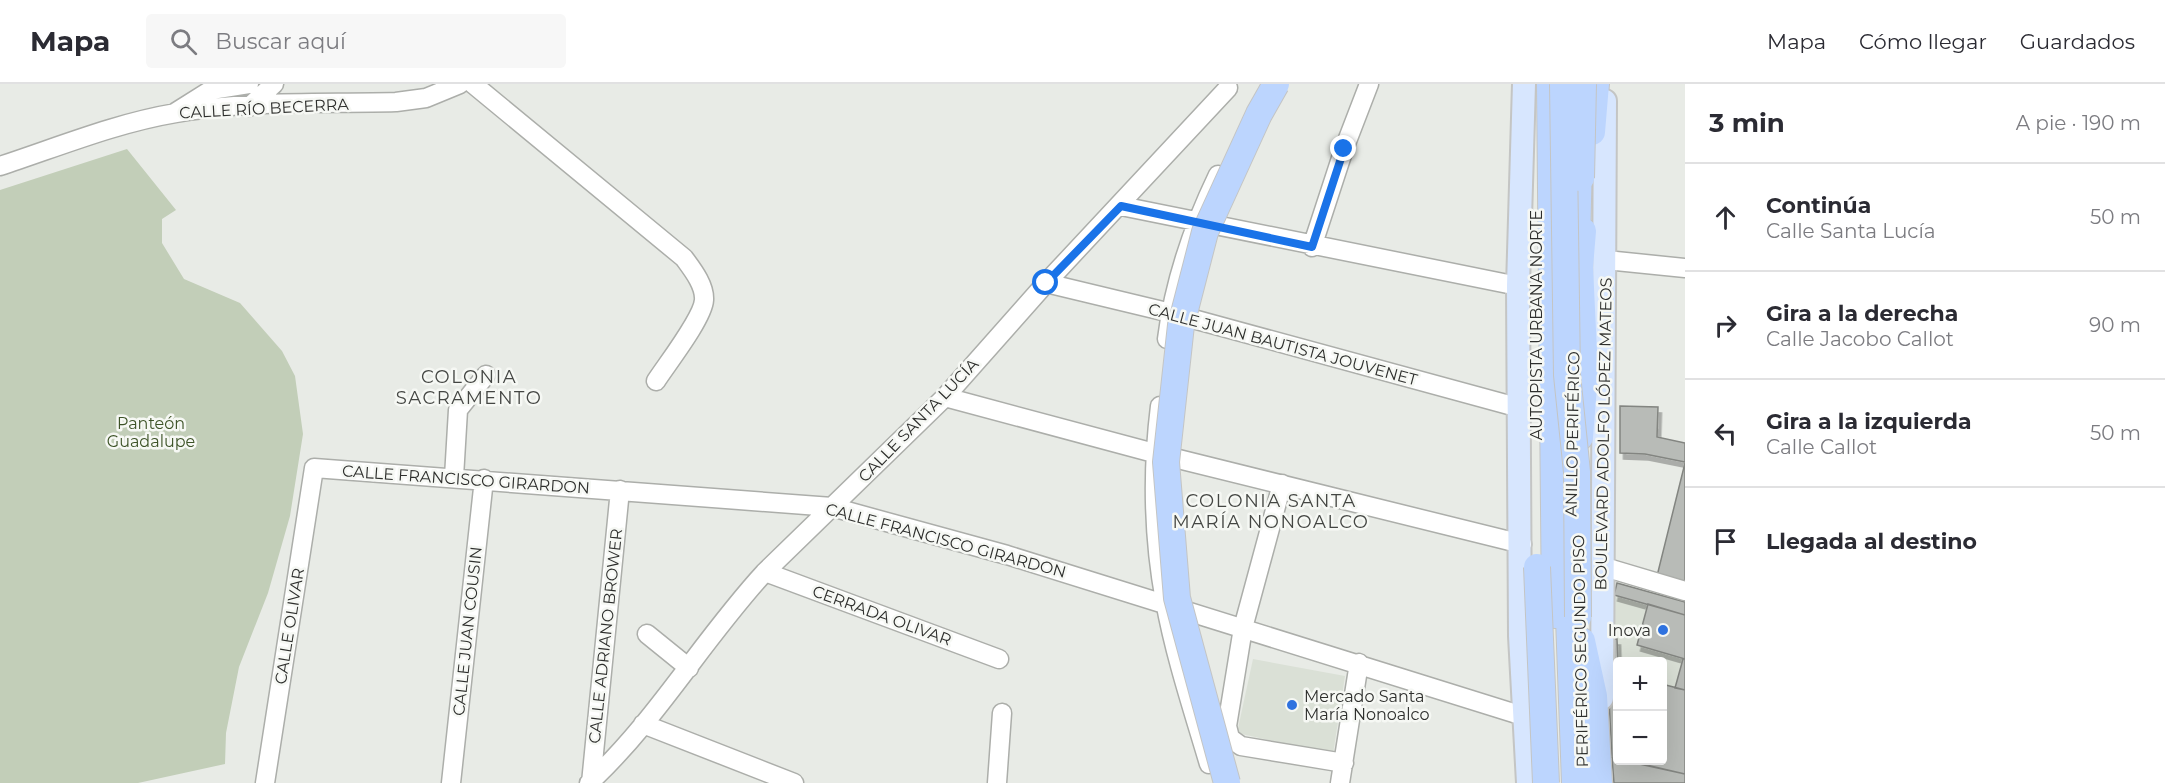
<!DOCTYPE html>
<html lang="es">
<head>
<meta charset="utf-8">
<style>
  body { margin:0; font-family:Montserrat,sans-serif; background:#f7f7f7; color:#2b2b33 }
  .controls { position:absolute; right:18px; bottom:18px; display:grid; overflow:hidden; border-radius:6px; box-shadow:0 6px 24px #0002 }
  .controls button { width:54px; height:54px; display:grid; place-items:center; padding:0; border:0; border-bottom:2px solid #e1e1e2; background:#fff; color:#2b2b33; font:30px sans-serif }
  .stop { position:absolute; width:18px; height:18px; margin:-14px; border:4px solid #1a73e8; border-radius:50%; background:#fff }
  .stop.end { background:#1a73e8; border-color:#fff; box-shadow:0 2px 6px #0008 }
  .list { margin:0; padding:0; list-style:none }
  h2 { display:flex; justify-content:space-between; align-items:center; height:78px; margin:0; padding:0 24px; font-size:26px }
  h2 small { font-size:20px; font-weight:400; color:#7c7c81 }
  .list li { display:grid; grid-template-columns:39px 1fr auto; gap:18px; align-items:center; box-sizing:border-box; height:108px; padding:0 24px; border-top:2px solid #e1e1e2 }
  .list b { display:block; font-size:22px; white-space:nowrap }
  .list p { margin:0; font-size:20px; white-space:nowrap; color:#7c7c81 }
  .list em { font-size:20px; font-style:normal; color:#7c7c81 }
  .icon { flex:none; width:33px; height:33px; fill:none; stroke:currentColor; stroke-width:2; stroke-linecap:round; stroke-linejoin:round }
  .map { position:relative; flex:none; width:1685px; height:699px; overflow:hidden }
  header { display:flex; align-items:center; gap:36px; box-sizing:border-box; height:84px; padding:0 30px; background:#fff; border-bottom:2px solid #e1e1e2 }
  header strong { font-size:28px }
  nav { display:flex; gap:33px; margin-inline-start:auto; font-size:21px }
  .search { width:420px; height:54px; background:#f7f7f7; display:flex; align-items:center; gap:15px; box-sizing:border-box; padding:0 21px; border-radius:6px; color:#7c7c81; font-size:22px }
  main { display:flex }
  aside { flex:1; background:#fff }
  .map>svg:first-child { display:block }
</style>
</head>
<body>
<header>
<strong>Mapa</strong>
<div class="search"><svg class="icon" aria-label="search" viewBox="0 0 24 24"><circle cx="10" cy="10" r="6"/><path d="M15 15l6 6"/></svg>Buscar aquí</div>
<nav><a>Mapa</a><a>Cómo llegar</a><a>Guardados</a></nav>
</header>
<main>
<div class="map">
<svg width="1685" height="699" viewBox="0 0 1685 699">
  <defs>
    <filter id="shadow"><feDropShadow dx="3.5" dy="6" stdDeviation="0" flood-color="#0004"/></filter>
  </defs>
  <rect width="100%" height="100%" fill="#e8ebe6"/>
  <path fill="#dae0d6" d="M 1617,499 L 1685,518 L 1685,606 L 1663,600 L 1662,578 L 1618,578 L 1617,595 L 1608,596 L 1608,507 Z
    M 1253,575 L 1345,592 L 1333,670 L 1237,649 Z"/>
  <path fill="#c2ceb8" d="M 127,65 L 176,126 L 162,135 L 162,159 L 184,195 L 240,219 L 282,267 L 295,292 L 303,350 L 290,432 L 268,509 L 239,583 L 226,649 L 225,680 L 138,699 L 0,699 L 0,106 Z"/>
  <path fill="#b8bbb7" stroke="#838581" stroke-width="1.5" filter="url(#shadow)" d="M 1620,322 L 1658,323 L 1657,353 L 1685,359 L 1685,378 L 1645,370 L 1620,369 Z
    M 1685,379 L 1685,500 L 1657,492 Z
    M 1617,499 L 1685,518 L 1685,531 L 1614,511 Z
    M 1648,520 L 1685,531 L 1685,575 L 1637,561 Z
    M 1608,555 L 1617,555 L 1618,579 L 1608,579 Z
    M 1683,575 L 1685,575 L 1685,606 L 1675,604 Z
    M 1618,595 L 1618,675 L 1612,674 L 1608,596 Z
    M 1662,600 L 1685,606 L 1685,690 L 1625,676 L 1662,676 Z
    M 1612,674 L 1685,690 L 1685,699 L 1614,699 Z"/>
  <g fill="none" stroke-linecap="round" stroke-linejoin="round">
    <defs>
      <path id="minor" d="M 473,0 L 684,174 C 692,185 705,201 704,216 C 703,234 667,280 656,297
        M 249,23 L 274,0
        M 176,28 L 211,6 L 249,0
        M 0,82 C 58,63 116,39 176,29 C 247,16 324,20 396,18 L 426,14 L 460,0
        M 1121,122 L 1518,202
        M 1312,163 L 1344,65 L 1369,0
        M 1606,176 L 1685,184
        M 1046,199 L 1171,229 L 1520,324
        M 1167,255 C 1174,198 1193,143 1218,91
        M 945,313 L 1154,369 L 1522,460
        M 1160,322 C 1152,387 1153,452 1165,517 C 1175,572 1193,626 1209,680
        M 454,393 L 458,326 L 486,291
        M 1282,400 L 1243,544 L 1227,642 L 1230,654 L 1241,662 L 1344,679
        M 1601,482 L 1685,507
        M 765,488 L 999,575
        M 647,550 L 689,584
        M 643,640 L 794,699
        M 265,699 L 314,384 L 832,423 L 1007,471 L 1523,632
        M 451,699 L 484,395
        M 589,699 C 657,636 703,555 765,488 L 945,313 L 1046,199 L 1228,4
        M 591,699 L 620,406
        M 997,699 L 1002,629
        M 1340,699 L 1359,579"/>
      <path id="major" d="M 1524,0 L 1518,202 L 1520,552 L 1528,699
        M 1602,614 L 1605,17"/>
      <path id="highway" d="M 1550,0 L 1555,531
        M 1592,48 L 1596,0
        M 1577,162 L 1579,73
        M 1580,353 L 1585,289 L 1580,183 L 1583,147
        M 1568,507 L 1575,699
        M 1582,557 L 1594,612 L 1599,699"/>
    </defs>
    <use href="#minor" stroke="#acaeaa" stroke-width="21"/>
    <use href="#major" stroke="#c4c5c4" stroke-width="26"/>
    <use href="#highway" stroke="#c4c5c4" stroke-width="28"/>
    <use href="#minor" stroke="#fff" stroke-width="18"/>
    <use href="#major" stroke="#d7e6fe" stroke-width="22"/>
    <use href="#highway" stroke="#bcd5fe" stroke-width="26"/>
    <defs>
      <path id="highway-bridge" d="M 1563,0 L 1567,291 L 1577,388 L 1578,533
        M 1581,94 L 1583,0
        M 1537,483 L 1546,699
        M 1227,699 L 1177,514 L 1166,378 L 1181,241 L 1205,148 L 1259,30 L 1276,0"/>
    </defs>
    <use href="#highway-bridge" stroke="#c4c5c4" stroke-width="28" stroke-linecap="butt"/>
    <use href="#highway-bridge" stroke="#bcd5fe" stroke-width="26"/>
  </g>
  <g fill="none" stroke-linecap="round" stroke-linejoin="round">
    <path stroke="#1a73e8" stroke-width="8" d="M 1046,199 L 1121,122 L 1312,163 L 1344,65"/>
  </g>
  <g fill="#2f72df" stroke="#f6f8f4" stroke-width="2">
    <circle cx="1663" cy="546" r="6"/>
    <circle cx="1292" cy="621" r="6"/>
  </g>
  <g text-anchor="middle" stroke-width="5" stroke-linejoin="round" paint-order="stroke">
    <g font-size="16" fill="#2e2f2d" stroke="#f6f8f4">
      <text transform="translate(264 24) rotate(-3)" y="6">CALLE RÍO BECERRA</text>
      <text transform="translate(1536 241) rotate(-90)" y="6">AUTOPISTA URBANA NORTE</text>
      <text transform="translate(1283 260) rotate(15)" y="6">CALLE JUAN BAUTISTA JOUVENET</text>
      <text transform="translate(918 336) rotate(-46)" y="6">CALLE SANTA LUCÍA</text>
      <text transform="translate(1572 350) rotate(-89)" y="6">ANILLO PERIFÉRICO</text>
      <text transform="translate(1603 350) rotate(-89)" y="6">BOULEVARD ADOLFO LÓPEZ MATEOS</text>
      <text transform="translate(466 395) rotate(4)" y="6">CALLE FRANCISCO GIRARDON</text>
      <text transform="translate(946 456) rotate(15)" y="6">CALLE FRANCISCO GIRARDON</text>
      <text transform="translate(882 531) rotate(20)" y="6">CERRADA OLIVAR</text>
      <text transform="translate(289 542) rotate(-81)" y="6">CALLE OLIVAR</text>
      <text transform="translate(467 547) rotate(-84)" y="6">CALLE JUAN COUSIN</text>
      <text transform="translate(605 552) rotate(-84)" y="6">CALLE ADRIANO BROWER</text>
      <text transform="translate(1580 567) rotate(-91)" y="6">PERIFÉRICO SEGUNDO PISO</text>
    </g>
    <g font-size="16" fill="#3d5327" stroke="#f6f8f4">
      <text x="151" y="345">Panteón<tspan x="151" dy="18">Guadalupe</tspan></text>
    </g>
    <g font-size="16" fill="#2e2f2d" stroke="#f6f8f4" text-anchor="end">
      <text x="1651" y="552">Inova</text>
      <text x="1304" y="618" text-anchor="start">Mercado Santa<tspan x="1304" dy="18">María Nonoalco</tspan></text>
    </g>
    <g font-size="18" letter-spacing="1.5" fill="#444643" stroke="#f6f8f4">
      <text x="469" y="299">COLONIA<tspan x="469" dy="21">SACRAMENTO</tspan></text>
      <text x="1271" y="423">COLONIA SANTA<tspan x="1271" dy="21">MARÍA NONOALCO</tspan></text>
    </g>
  </g>
</svg>
<div class="controls">
<button>+</button>
<button>−</button>
</div>
<div class="stop" style="left:1046px;top:199px"></div>
<div class="stop end" style="left:1344px;top:65px"></div>
</div>
<aside>
<h2>3 min<small>A pie · 190 m</small></h2>
<ul class="list">
<li><svg class="icon" aria-label="ahead" viewBox="0 0 24 24"><path d="M12 20V5M6 11l6-6 6 6"/></svg><div><b>Continúa</b><p>Calle Santa Lucía</p></div><em>50 m</em></li>
<li><svg class="icon" aria-label="right" viewBox="0 0 24 24"><path d="M7 20v-9h11M14 6l5 5-5 5"/></svg><div><b>Gira a la derecha</b><p>Calle Jacobo Callot</p></div><em>90 m</em></li>
<li><svg class="icon" aria-label="left" viewBox="0 0 24 24"><path d="M17 20v-9H6M10 6l-5 5 5 5"/></svg><div><b>Gira a la izquierda</b><p>Calle Callot</p></div><em>50 m</em></li>
<li><svg class="icon" aria-label="arrive" viewBox="0 0 24 24"><path d="M6 21V4h12l-3 4 3 4H6"/></svg><div><b>Llegada al destino</b></div></li>
</ul>
</aside>
</main>
</body>
</html>
